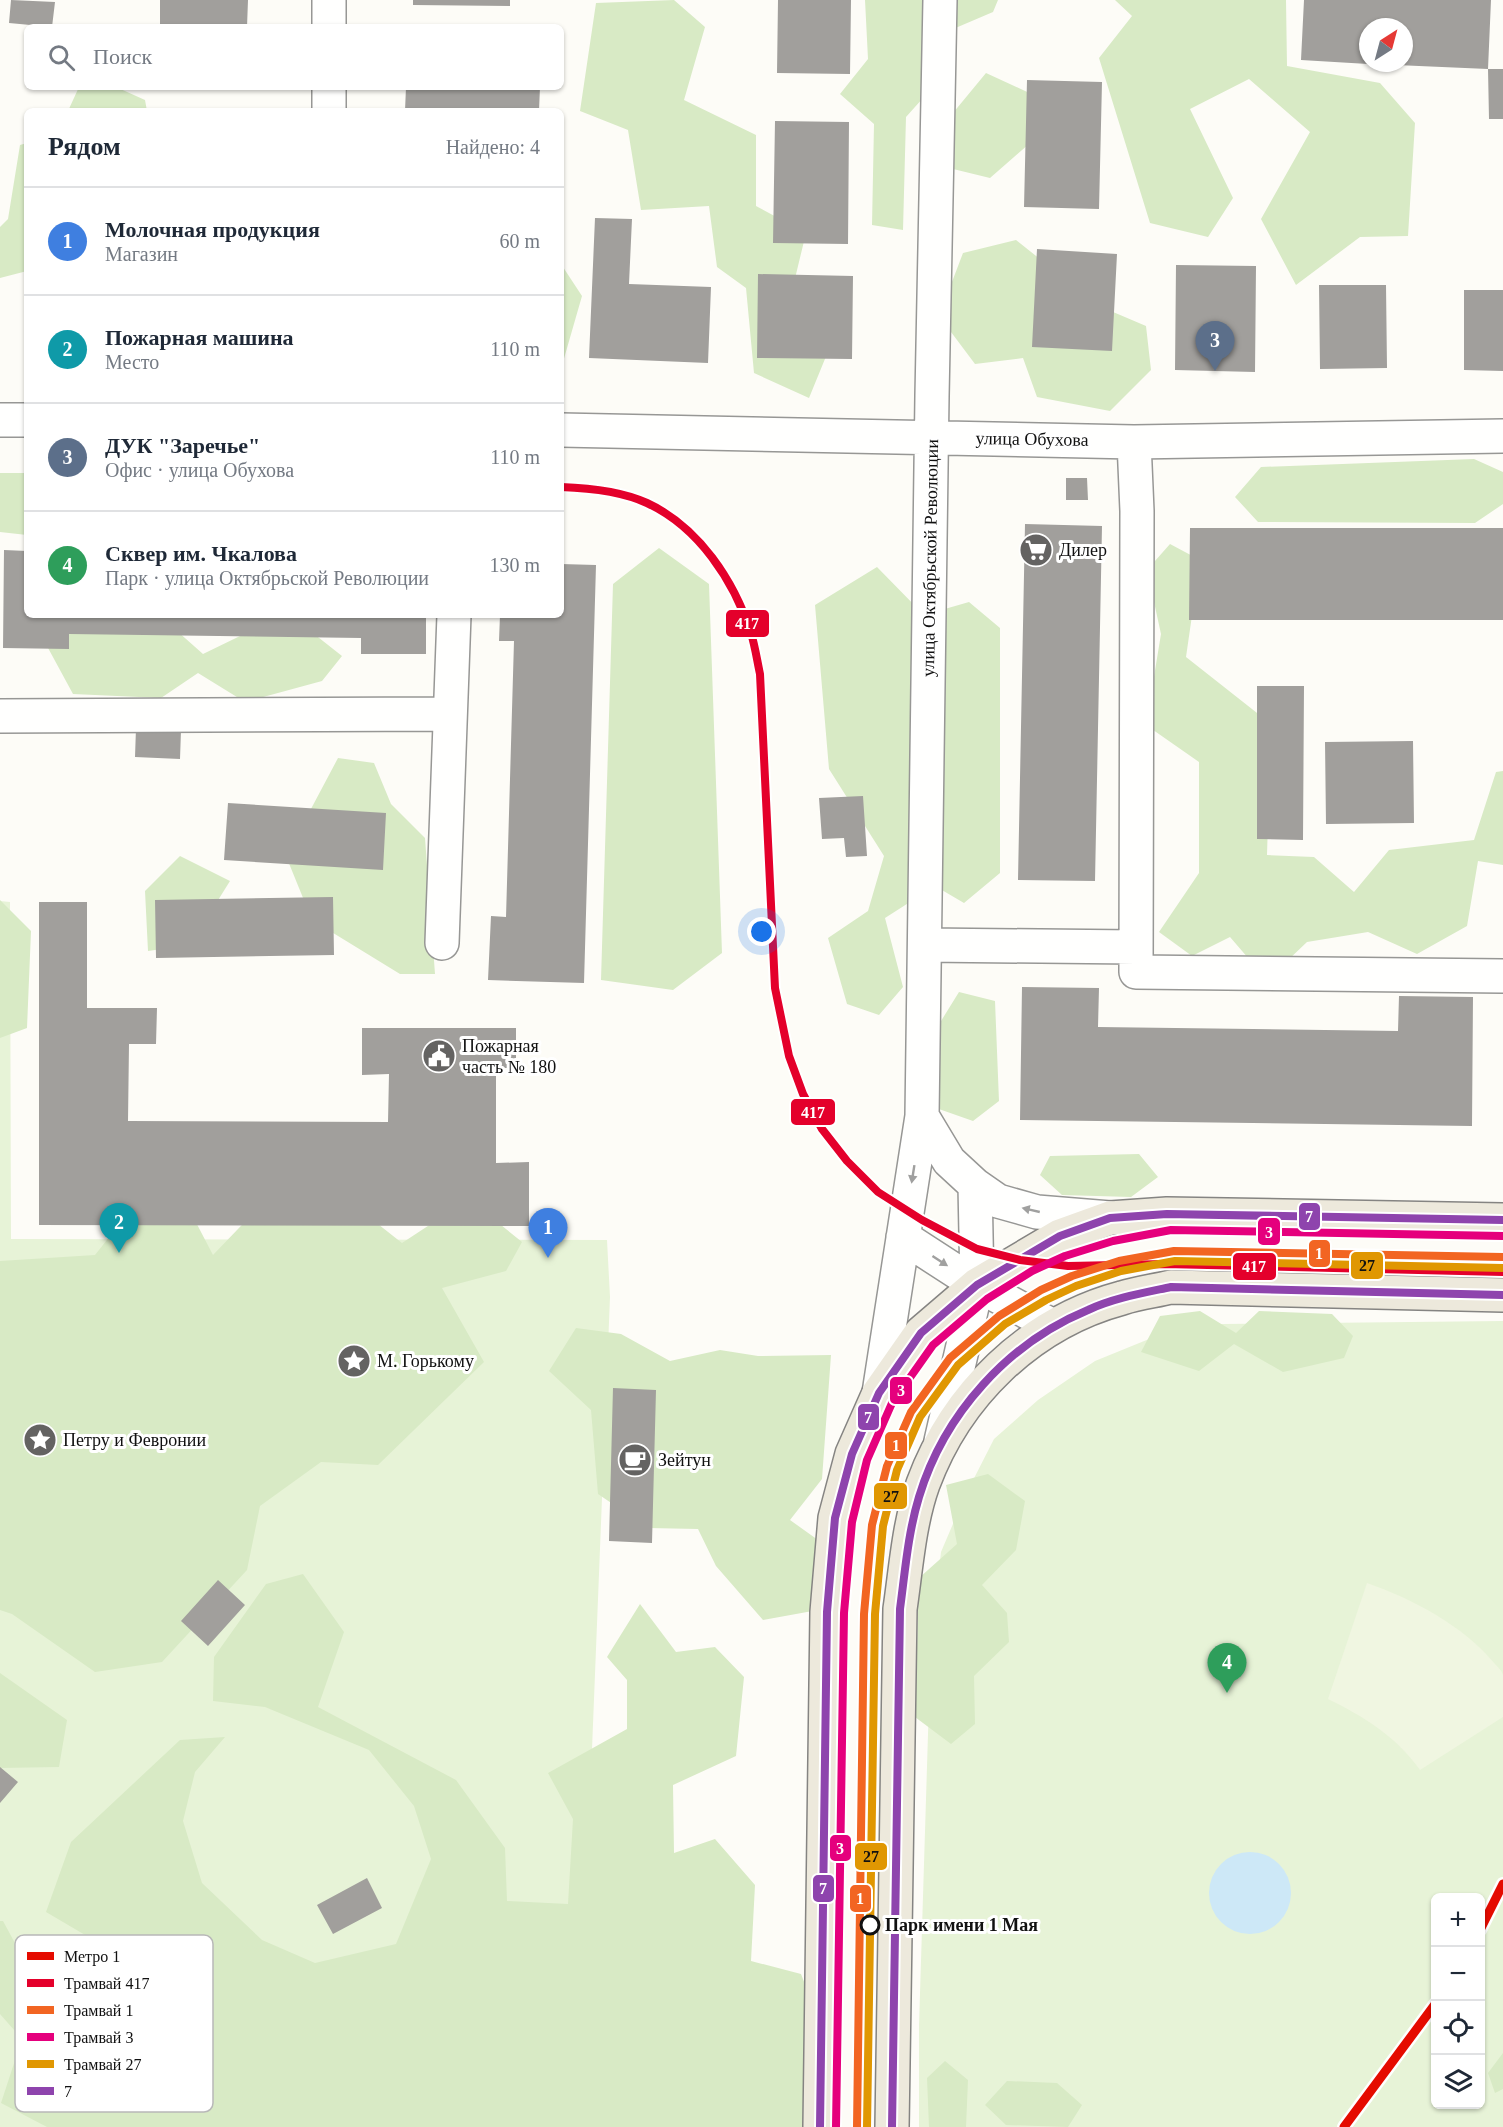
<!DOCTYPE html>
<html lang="ru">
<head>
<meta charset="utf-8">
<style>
  body { margin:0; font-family:Georgia,serif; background:#f6f6f7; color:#1f2937 }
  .controls { position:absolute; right:18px; bottom:18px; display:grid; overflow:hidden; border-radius:9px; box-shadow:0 2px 4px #0004 }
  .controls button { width:54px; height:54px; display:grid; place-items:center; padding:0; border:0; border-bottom:2px solid #e0e1e3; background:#fff; color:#1f2937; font:30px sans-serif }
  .compass { position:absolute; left:1359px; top:18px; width:54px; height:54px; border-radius:50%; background:#fff; box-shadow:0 2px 4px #0004; rotate:36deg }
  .you { position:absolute; left:762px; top:932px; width:21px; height:21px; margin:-15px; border:4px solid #fff; border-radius:50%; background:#1a73e8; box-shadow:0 0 0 9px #1a73e833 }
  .badge { display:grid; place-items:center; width:39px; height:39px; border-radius:50%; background:#7c3aed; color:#fff; font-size:20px; font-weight:700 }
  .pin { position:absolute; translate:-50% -50px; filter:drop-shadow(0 2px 3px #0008) }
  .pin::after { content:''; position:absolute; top:32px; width:21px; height:18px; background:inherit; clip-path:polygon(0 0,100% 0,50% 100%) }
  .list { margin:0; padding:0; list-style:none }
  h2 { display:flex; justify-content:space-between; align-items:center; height:78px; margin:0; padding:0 24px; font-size:26px }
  h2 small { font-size:20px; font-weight:400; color:#747a83 }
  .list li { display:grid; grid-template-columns:39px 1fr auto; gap:18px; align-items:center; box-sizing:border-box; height:108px; padding:0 24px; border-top:2px solid #e0e1e3 }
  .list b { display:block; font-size:22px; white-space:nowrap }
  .list p { margin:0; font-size:20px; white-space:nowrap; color:#747a83 }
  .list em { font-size:20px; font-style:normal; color:#747a83 }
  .icon { flex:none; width:33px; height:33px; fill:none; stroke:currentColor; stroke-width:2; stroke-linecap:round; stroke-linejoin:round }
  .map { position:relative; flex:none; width:1503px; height:2127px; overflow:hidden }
  .search { position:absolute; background:#fff; box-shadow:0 2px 4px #0004; left:24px; top:24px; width:540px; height:66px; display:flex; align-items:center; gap:15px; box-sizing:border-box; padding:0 21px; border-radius:9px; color:#747a83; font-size:22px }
  .panel { position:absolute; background:#fff; box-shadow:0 2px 4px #0004; left:24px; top:108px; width:540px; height:510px; border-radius:9px }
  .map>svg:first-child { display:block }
</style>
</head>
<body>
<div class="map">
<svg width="1503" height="2127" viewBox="0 0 1503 2127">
  <rect width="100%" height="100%" fill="#fdfcf7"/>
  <path fill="#e7f3d7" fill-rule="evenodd" d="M 0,901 L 10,902 L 11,1239 L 607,1240 L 610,1297 L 577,2127 L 0,2127 Z
    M 1503,1321 L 1503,2127 L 919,2127 L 919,2026 L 931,1637 L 941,1552 L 964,1498 L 994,1439 L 1038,1400 L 1095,1361 L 1154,1337 L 1222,1324 ZM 1436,1898 L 1480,1898 L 1480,2104 L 1436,2104 Z"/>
  <path fill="#d8eac5" d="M 674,0 L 705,27 L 684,100 L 756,135 L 756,206 L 806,233 L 790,299 L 827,354 L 809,398 L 754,373 L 746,288 L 717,267 L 709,206 L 641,210 L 628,130 L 580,111 L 596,3 Z
    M 865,0 L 998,0 L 993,12 L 932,38 L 932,88 L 906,117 L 903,230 L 872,225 L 874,124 L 840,94 L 868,59 Z
    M 1115,0 L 1286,0 L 1287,66 L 1380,83 L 1415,123 L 1408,236 L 1360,237 L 1296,285 L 1261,219 L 1310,132 L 1249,79 L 1190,109 L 1233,198 L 1208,237 L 1150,223 L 1099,58 L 1132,16 Z
    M 986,73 L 1038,97 L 1037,137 L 990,178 L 949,168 L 948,119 Z
    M 79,87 L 116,87 L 145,100 L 147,111 L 68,111 Z
    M 27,143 L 27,271 L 0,278 L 0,227 L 8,219 L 20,145 Z
    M 1016,240 L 1099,306 L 1146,326 L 1151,370 L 1110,411 L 1037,397 L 1023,358 L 975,364 L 939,316 L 963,253 Z
    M 561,264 L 582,296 L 563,362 L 561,361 Z
    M 1474,459 L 1503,472 L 1503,504 L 1475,523 L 1258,522 L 1235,497 L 1261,467 Z
    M 0,473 L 27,473 L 27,535 L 0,532 Z
    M 1170,544 L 1200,560 L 1186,657 L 1271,724 L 1267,855 L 1314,857 L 1354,892 L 1389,850 L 1474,840 L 1496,772 L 1503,771 L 1503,865 L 1478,861 L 1467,926 L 1417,954 L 1368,932 L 1307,942 L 1267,980 L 1230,937 L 1192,956 L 1159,932 L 1199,873 L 1199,762 L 1146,725 L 1161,634 L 1147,570 Z
    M 659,548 L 709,584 L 722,953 L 673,990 L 601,980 L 613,584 Z
    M 877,567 L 924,615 L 969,602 L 1000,628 L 1000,873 L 964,903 L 935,886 L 885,918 L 903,987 L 879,1015 L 847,1004 L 828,938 L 868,911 L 884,856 L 829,769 L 815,605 Z
    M 159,615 L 203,654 L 283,615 L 290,615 L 342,656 L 322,681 L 245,702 L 198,673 L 161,698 L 73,694 L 41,635 Z
    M 338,758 L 374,763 L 391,804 L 425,838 L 435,974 L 400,974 L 312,920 L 286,856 Z
    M 180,856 L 230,881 L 190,945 L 148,951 L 145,891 Z
    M 0,900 L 31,931 L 27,1028 L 0,1038 Z
    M 959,992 L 995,1001 L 999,1101 L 973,1121 L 936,1108 L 933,1034 Z
    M 1139,1154 L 1158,1177 L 1131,1197 L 1062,1195 L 1040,1175 L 1050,1156 Z
    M 177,1186 L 213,1255 L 265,1201 L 345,1198 L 402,1243 L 469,1199 L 522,1242 L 506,1271 L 442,1288 L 484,1362 L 378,1465 L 321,1462 L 260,1506 L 247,1570 L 162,1662 L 95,1672 L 12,1614 L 0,1610 L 0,1261 L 95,1255 L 145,1192 Z
    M 1200,1311 L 1236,1333 L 1259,1311 L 1332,1314 L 1353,1336 L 1344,1358 L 1283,1372 L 1234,1344 L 1199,1371 L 1141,1352 L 1160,1316 Z
    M 576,1328 L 621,1334 L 670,1361 L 720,1350 L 758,1356 L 831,1355 L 822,1479 L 790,1520 L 832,1550 L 829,1608 L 763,1620 L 716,1566 L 698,1529 L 648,1528 L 598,1494 L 591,1410 L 549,1371 Z
    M 988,1474 L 1025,1501 L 1016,1550 L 982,1585 L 1007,1613 L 1009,1642 L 974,1676 L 975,1724 L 951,1744 L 915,1717 L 919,1578 L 957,1544 L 946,1485 Z
    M 303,1574 L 344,1632 L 318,1707 L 456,1780 L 505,1848 L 507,1901 L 568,1904 L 573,1819 L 548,1773 L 627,1729 L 627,1680 L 607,1657 L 640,1604 L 676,1652 L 715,1647 L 744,1677 L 736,1756 L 673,1785 L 674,1853 L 715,1839 L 755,1885 L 751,1961 L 801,1974 L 818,2018 L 814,2127 L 47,2127 L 1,2103 L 22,2039 L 0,2014 L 0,1921 L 3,1921 L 49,2006 L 124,2000 L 131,1962 L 46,1912 L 71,1842 L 180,1740 L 225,1737 L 195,1772 L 183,1821 L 202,1883 L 262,1940 L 315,1963 L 396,1944 L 431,1859 L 414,1806 L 369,1750 L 265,1707 L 213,1701 L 214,1657 L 266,1584 Z
    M 0,1673 L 67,1720 L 59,1767 L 0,1768 Z
    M 1503,2053 L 1503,2089 L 1495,2093 L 1488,2073 Z
    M 945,2061 L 968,2080 L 966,2127 L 929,2127 L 927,2078 Z
    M 1007,2081 L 1057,2083 L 1082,2105 L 1068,2127 L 1006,2125 L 985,2105 Z"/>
  <path fill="#f0f6e1" d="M 1367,1583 C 1413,1599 1464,1626 1495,1664 C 1498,1667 1502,1671 1503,1675 C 1503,1688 1503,1704 1503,1717 L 1420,1770 C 1397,1737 1363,1716 1328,1699 Z"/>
  <path fill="#cde8f7" d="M1209 1893a41 41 0 1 1 82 0a41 41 0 1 1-82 0Z"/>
  <path fill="#a19f9c" d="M 11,0 L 55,2 L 52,27 L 9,23 Z
    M 160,0 L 248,0 L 247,27 L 160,27 Z
    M 413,0 L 510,0 L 510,6 L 413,5 Z
    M 778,0 L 851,0 L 850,74 L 777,73 Z
    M 1304,0 L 1491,0 L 1488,69 L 1396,65 L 1396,63 L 1404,63 L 1404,27 L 1368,27 L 1368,64 L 1301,60 Z
    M 1488,69 L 1503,69 L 1503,119 L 1489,119 Z
    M 1027,80 L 1102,82 L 1099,209 L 1024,207 Z
    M 406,87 L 540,87 L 539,111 L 405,111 Z
    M 775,121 L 849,122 L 848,244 L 773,243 Z
    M 595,218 L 632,219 L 629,284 L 711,287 L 708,363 L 589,358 Z
    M 1037,249 L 1117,254 L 1112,351 L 1032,347 Z
    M 1176,265 L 1256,266 L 1255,372 L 1175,370 Z
    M 758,274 L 853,276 L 852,359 L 757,358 Z
    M 1319,285 L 1386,285 L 1387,368 L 1320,369 Z
    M 1464,290 L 1503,290 L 1503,371 L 1464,370 Z
    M 1066,478 L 1087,478 L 1088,500 L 1066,500 Z
    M 1025,524 L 1102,526 L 1095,881 L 1018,880 Z
    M 1190,528 L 1503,528 L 1503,620 L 1189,620 Z
    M 4,550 L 27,551 L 27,615 L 426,615 L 426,654 L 361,654 L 361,638 L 69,634 L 69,649 L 3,648 Z
    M 561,564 L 596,565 L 584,983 L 488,980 L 491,916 L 506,917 L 514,641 L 499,641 L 500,615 L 561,615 Z
    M 1257,686 L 1304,686 L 1303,840 L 1257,839 Z
    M 136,728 L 181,730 L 180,759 L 135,757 Z
    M 1413,741 L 1414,823 L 1326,824 L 1325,742 Z
    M 863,796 L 867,856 L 846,857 L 844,838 L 822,839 L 819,798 Z
    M 228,803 L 386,813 L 383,870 L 224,860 Z
    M 333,897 L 334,955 L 156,958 L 155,900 Z
    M 39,902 L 87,902 L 87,1008 L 157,1008 L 156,1044 L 129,1044 L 128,1121 L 388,1122 L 389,1074 L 362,1075 L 362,1028 L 516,1028 L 516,1068 L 496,1068 L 496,1163 L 529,1162 L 529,1226 L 39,1225 Z
    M 1022,987 L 1099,988 L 1098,1027 L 1398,1031 L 1399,996 L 1473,997 L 1472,1126 L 1020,1120 Z
    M 613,1388 L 656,1390 L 652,1543 L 609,1541 Z
    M 218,1580 L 245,1605 L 208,1646 L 181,1621 Z
    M 0,1767 L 18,1782 L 0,1803 Z
    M 367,1878 L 382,1908 L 333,1934 L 317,1905 Z"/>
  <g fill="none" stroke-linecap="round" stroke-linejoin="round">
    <defs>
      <path id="minor" d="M 329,27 L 329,0
        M 329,111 L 329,87
        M 0,420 L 27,420
        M 561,430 L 1134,442 L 1503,436
        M 1134,442 L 1137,511 L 1136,972 L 1503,976
        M 0,716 L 450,714
        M 442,943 L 454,615
        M 925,945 L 1136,947
        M 922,1116 L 949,1161 L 975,1185 L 998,1201 L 1037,1212 L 1110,1218
        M 903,1237 L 977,1285 L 1053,1326
        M 879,1393 L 922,1116 L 932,396 L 940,0
        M 941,1441 L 977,1285 L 975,1185"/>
      <path id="major" d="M 820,2127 L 827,1612 L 835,1518 L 852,1454 L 879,1393 L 921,1333 L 977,1285 L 1060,1236 L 1110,1218 L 1167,1214 L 1503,1220
        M 892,2127 L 900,1609 C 906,1568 909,1523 923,1484 C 956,1395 1029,1323 1122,1298 C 1138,1293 1154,1291 1171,1287 L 1503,1295"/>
    </defs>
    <use href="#minor" stroke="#979795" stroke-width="36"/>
    <use href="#major" stroke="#858482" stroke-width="36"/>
    <use href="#minor" stroke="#fffffe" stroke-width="33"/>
    <use href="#major" stroke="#ede9dc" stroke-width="33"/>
    <defs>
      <path id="bus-1" d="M 820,2127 L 827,1612 L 835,1518 L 852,1454 L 879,1393 L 921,1333 L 977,1285 L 1060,1236 L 1110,1218 L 1167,1214 L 1503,1220
        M 892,2127 L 900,1609 C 905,1572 908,1533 919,1497 C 944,1414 1008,1343 1088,1310 C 1114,1298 1143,1293 1171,1287 L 1503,1295"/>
    </defs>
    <use href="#bus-1" stroke="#fff" stroke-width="12"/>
    <use href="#bus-1" stroke="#8e44ad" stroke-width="8"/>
    <defs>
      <path id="tram-1" d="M 561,487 C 590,488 621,491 647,503 C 699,527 734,581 751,633 C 755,646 757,660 760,674 L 775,988 L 789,1056 L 803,1094 L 822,1129 L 847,1161 L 878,1192 L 922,1220 L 977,1249 L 1020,1260 L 1068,1266 L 1165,1264 L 1503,1272"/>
      <path id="tram-2" d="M 857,2127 L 864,1614 L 872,1525 L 887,1466 L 911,1412 L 950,1358 L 999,1316 L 1041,1290 L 1072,1276 L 1119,1261 L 1174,1251 L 1503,1257"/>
      <path id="tram-3" d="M 836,2127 L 844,1613 L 852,1522 L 867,1460 L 892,1403 L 933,1345 L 987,1299 L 1032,1271 L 1065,1256 L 1113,1241 L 1171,1230 L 1503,1236"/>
      <path id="tram-4" d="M 867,2127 L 875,1614 L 883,1526 L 897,1470 L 920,1417 L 958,1365 L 1005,1324 L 1046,1300 L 1076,1286 L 1121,1271 L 1175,1261 L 1503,1268"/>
    </defs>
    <use href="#tram-1" stroke="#fff" stroke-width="12"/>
    <use href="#tram-2" stroke="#fff" stroke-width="12"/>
    <use href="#tram-3" stroke="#fff" stroke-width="12"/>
    <use href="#tram-4" stroke="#fff" stroke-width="12"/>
    <use href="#tram-1" stroke="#e4002b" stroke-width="8"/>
    <use href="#tram-2" stroke="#f26522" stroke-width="8"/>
    <use href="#tram-3" stroke="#e5007d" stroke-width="8"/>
    <use href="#tram-4" stroke="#e09702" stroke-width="8"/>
    <defs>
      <path id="metro-1" d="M 1480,1930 L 1503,1884
        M 1344,2127 L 1436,2003"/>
    </defs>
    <use href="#metro-1" stroke="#fff" stroke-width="14"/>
    <use href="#metro-1" stroke="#e50b00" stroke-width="9"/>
  </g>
  <defs><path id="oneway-solid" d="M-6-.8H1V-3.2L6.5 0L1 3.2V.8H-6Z" transform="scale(1.5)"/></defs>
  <g fill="#a0a09f">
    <use href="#oneway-solid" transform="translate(913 1174) rotate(99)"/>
    <use href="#oneway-solid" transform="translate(1031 1210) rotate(-167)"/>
    <use href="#oneway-solid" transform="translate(940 1261) rotate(33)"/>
  </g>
  <defs>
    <symbol id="supermarket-disc" viewBox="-11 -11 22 22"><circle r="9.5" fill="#646362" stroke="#fff"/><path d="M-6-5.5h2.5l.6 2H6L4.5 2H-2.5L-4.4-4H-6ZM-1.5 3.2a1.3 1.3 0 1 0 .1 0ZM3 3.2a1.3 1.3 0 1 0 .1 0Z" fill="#fff"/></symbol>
    <symbol id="civic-disc" viewBox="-11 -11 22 22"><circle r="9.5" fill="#646362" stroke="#fff"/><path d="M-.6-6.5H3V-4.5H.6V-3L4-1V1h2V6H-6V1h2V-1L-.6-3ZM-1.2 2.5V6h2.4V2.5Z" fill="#fff"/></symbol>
    <symbol id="sight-disc" viewBox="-11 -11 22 22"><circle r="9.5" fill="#646362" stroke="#fff"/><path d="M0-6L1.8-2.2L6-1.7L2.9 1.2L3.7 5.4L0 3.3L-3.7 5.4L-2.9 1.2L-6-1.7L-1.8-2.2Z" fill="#fff"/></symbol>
    <symbol id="cafe-disc" viewBox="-11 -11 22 22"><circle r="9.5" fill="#646362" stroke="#fff"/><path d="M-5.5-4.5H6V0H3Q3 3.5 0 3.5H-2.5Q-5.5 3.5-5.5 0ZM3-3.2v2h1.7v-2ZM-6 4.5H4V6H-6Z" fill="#fff"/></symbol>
  </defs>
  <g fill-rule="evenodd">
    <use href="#supermarket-disc" x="1017" y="531" width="38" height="38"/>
    <use href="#civic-disc" x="420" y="1037" width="38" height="38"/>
    <use href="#sight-disc" x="335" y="1342" width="38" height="38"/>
    <use href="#sight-disc" x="21" y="1421" width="38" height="38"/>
    <use href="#cafe-disc" x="616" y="1441" width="38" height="38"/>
  </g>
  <circle fill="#fff" stroke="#111" stroke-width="3" cx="870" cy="1925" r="9"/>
  <g text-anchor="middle" stroke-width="6" stroke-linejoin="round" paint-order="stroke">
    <g font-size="18" fill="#111" stroke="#fff">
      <text transform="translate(1032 439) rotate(1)" y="6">улица Обухова</text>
      <text transform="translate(930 558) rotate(-89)" y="6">улица Октябрьской Революции</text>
    </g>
    <g font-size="18" fill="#111" stroke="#fff" text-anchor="start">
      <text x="1059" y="556">Дилер</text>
      <text x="462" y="1052">Пожарная<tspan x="462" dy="21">часть № 180</tspan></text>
      <text x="377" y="1367">М. Горькому</text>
      <text x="63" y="1446">Петру и Февронии</text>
      <text x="658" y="1466">Зейтун</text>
    </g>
    <g font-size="18" font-weight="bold" fill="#111" stroke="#fff" text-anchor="start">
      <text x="885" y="1931">Парк имени 1 Мая</text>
    </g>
  </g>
  <rect x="15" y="1935" width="198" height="177" rx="9" fill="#fff" stroke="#b8b8b8" stroke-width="1.5"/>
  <rect x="27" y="1952" width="27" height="8" fill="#e50b00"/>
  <rect x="27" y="1979" width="27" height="8" fill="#e4002b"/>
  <rect x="27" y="2006" width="27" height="8" fill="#f26522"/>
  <rect x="27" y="2033" width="27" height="8" fill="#e5007d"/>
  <rect x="27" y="2060" width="27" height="8" fill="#e09702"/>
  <rect x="27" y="2087" width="27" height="8" fill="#8e44ad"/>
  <g font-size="16" fill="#111">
    <text x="64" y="1962">Метро 1</text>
    <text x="64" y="1989">Трамвай 417</text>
    <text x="64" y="2016">Трамвай 1</text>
    <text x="64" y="2043">Трамвай 3</text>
    <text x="64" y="2070">Трамвай 27</text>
    <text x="64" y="2097">7</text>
  </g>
  <g stroke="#fff" stroke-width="2">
    <rect x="725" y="609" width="45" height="29" rx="6" fill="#e4002b"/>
    <rect x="790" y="1098" width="46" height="28" rx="6" fill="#e4002b"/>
    <rect x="1298" y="1202" width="23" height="29" rx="6" fill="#8e44ad"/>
    <rect x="1257" y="1217" width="24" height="29" rx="6" fill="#e5007d"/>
    <rect x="1308" y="1239" width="23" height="29" rx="6" fill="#f26522"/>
    <rect x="1350" y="1251" width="34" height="29" rx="6" fill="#e09702"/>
    <rect x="1232" y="1252" width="45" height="29" rx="6" fill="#e4002b"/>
    <rect x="889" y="1376" width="24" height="29" rx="6" fill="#e5007d"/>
    <rect x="857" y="1403" width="23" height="28" rx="6" fill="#8e44ad"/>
    <rect x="884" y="1431" width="24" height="29" rx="6" fill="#f26522"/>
    <rect x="873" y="1482" width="35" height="28" rx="6" fill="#e09702"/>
    <rect x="829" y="1834" width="23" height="28" rx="6" fill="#e5007d"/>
    <rect x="854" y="1842" width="34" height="29" rx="6" fill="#e09702"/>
    <rect x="812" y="1874" width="23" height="29" rx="6" fill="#8e44ad"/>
    <rect x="849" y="1884" width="23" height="29" rx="6" fill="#f26522"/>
  </g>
  <g font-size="16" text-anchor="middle" font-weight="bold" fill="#fff">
    <text x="747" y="629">417</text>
    <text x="813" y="1118">417</text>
    <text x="1309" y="1222">7</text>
    <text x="1269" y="1238">3</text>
    <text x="1319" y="1259">1</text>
    <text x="1254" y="1272">417</text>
    <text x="901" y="1396">3</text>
    <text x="868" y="1423">7</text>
    <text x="896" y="1451">1</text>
    <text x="840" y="1854">3</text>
    <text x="823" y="1894">7</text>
    <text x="860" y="1904">1</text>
  </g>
  <g font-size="16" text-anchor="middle" font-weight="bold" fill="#111">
    <text x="1367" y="1271">27</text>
    <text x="891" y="1502">27</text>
    <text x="871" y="1862">27</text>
  </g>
</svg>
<div class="controls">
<button>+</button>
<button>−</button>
<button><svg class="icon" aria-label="locate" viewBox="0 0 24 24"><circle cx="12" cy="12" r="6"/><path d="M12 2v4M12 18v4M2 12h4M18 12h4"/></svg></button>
<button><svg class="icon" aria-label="layers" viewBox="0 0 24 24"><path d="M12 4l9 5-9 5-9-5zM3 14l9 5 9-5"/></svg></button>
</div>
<svg class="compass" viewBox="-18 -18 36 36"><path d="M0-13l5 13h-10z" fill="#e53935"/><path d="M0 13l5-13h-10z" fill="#747a83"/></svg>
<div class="you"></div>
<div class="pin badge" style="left:548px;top:1258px;background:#3f7fe0">1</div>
<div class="pin badge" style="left:119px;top:1253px;background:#0f9aa8">2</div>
<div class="pin badge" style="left:1215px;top:371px;background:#5c6f8a">3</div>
<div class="pin badge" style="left:1227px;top:1693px;background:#2e9e5b">4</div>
<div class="search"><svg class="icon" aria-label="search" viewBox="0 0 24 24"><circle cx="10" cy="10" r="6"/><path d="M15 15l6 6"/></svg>Поиск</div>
<section class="panel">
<h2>Рядом<small>Найдено: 4</small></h2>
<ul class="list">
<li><span class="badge" style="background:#3f7fe0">1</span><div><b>Молочная продукция</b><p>Магазин</p></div><em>60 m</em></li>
<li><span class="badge" style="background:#0f9aa8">2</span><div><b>Пожарная машина</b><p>Место</p></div><em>110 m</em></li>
<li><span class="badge" style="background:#5c6f8a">3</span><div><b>ДУК &quot;Заречье&quot;</b><p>Офис · улица Обухова</p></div><em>110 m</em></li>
<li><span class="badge" style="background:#2e9e5b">4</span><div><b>Сквер им. Чкалова</b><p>Парк · улица Октябрьской Революции</p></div><em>130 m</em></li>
</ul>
</section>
</div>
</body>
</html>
